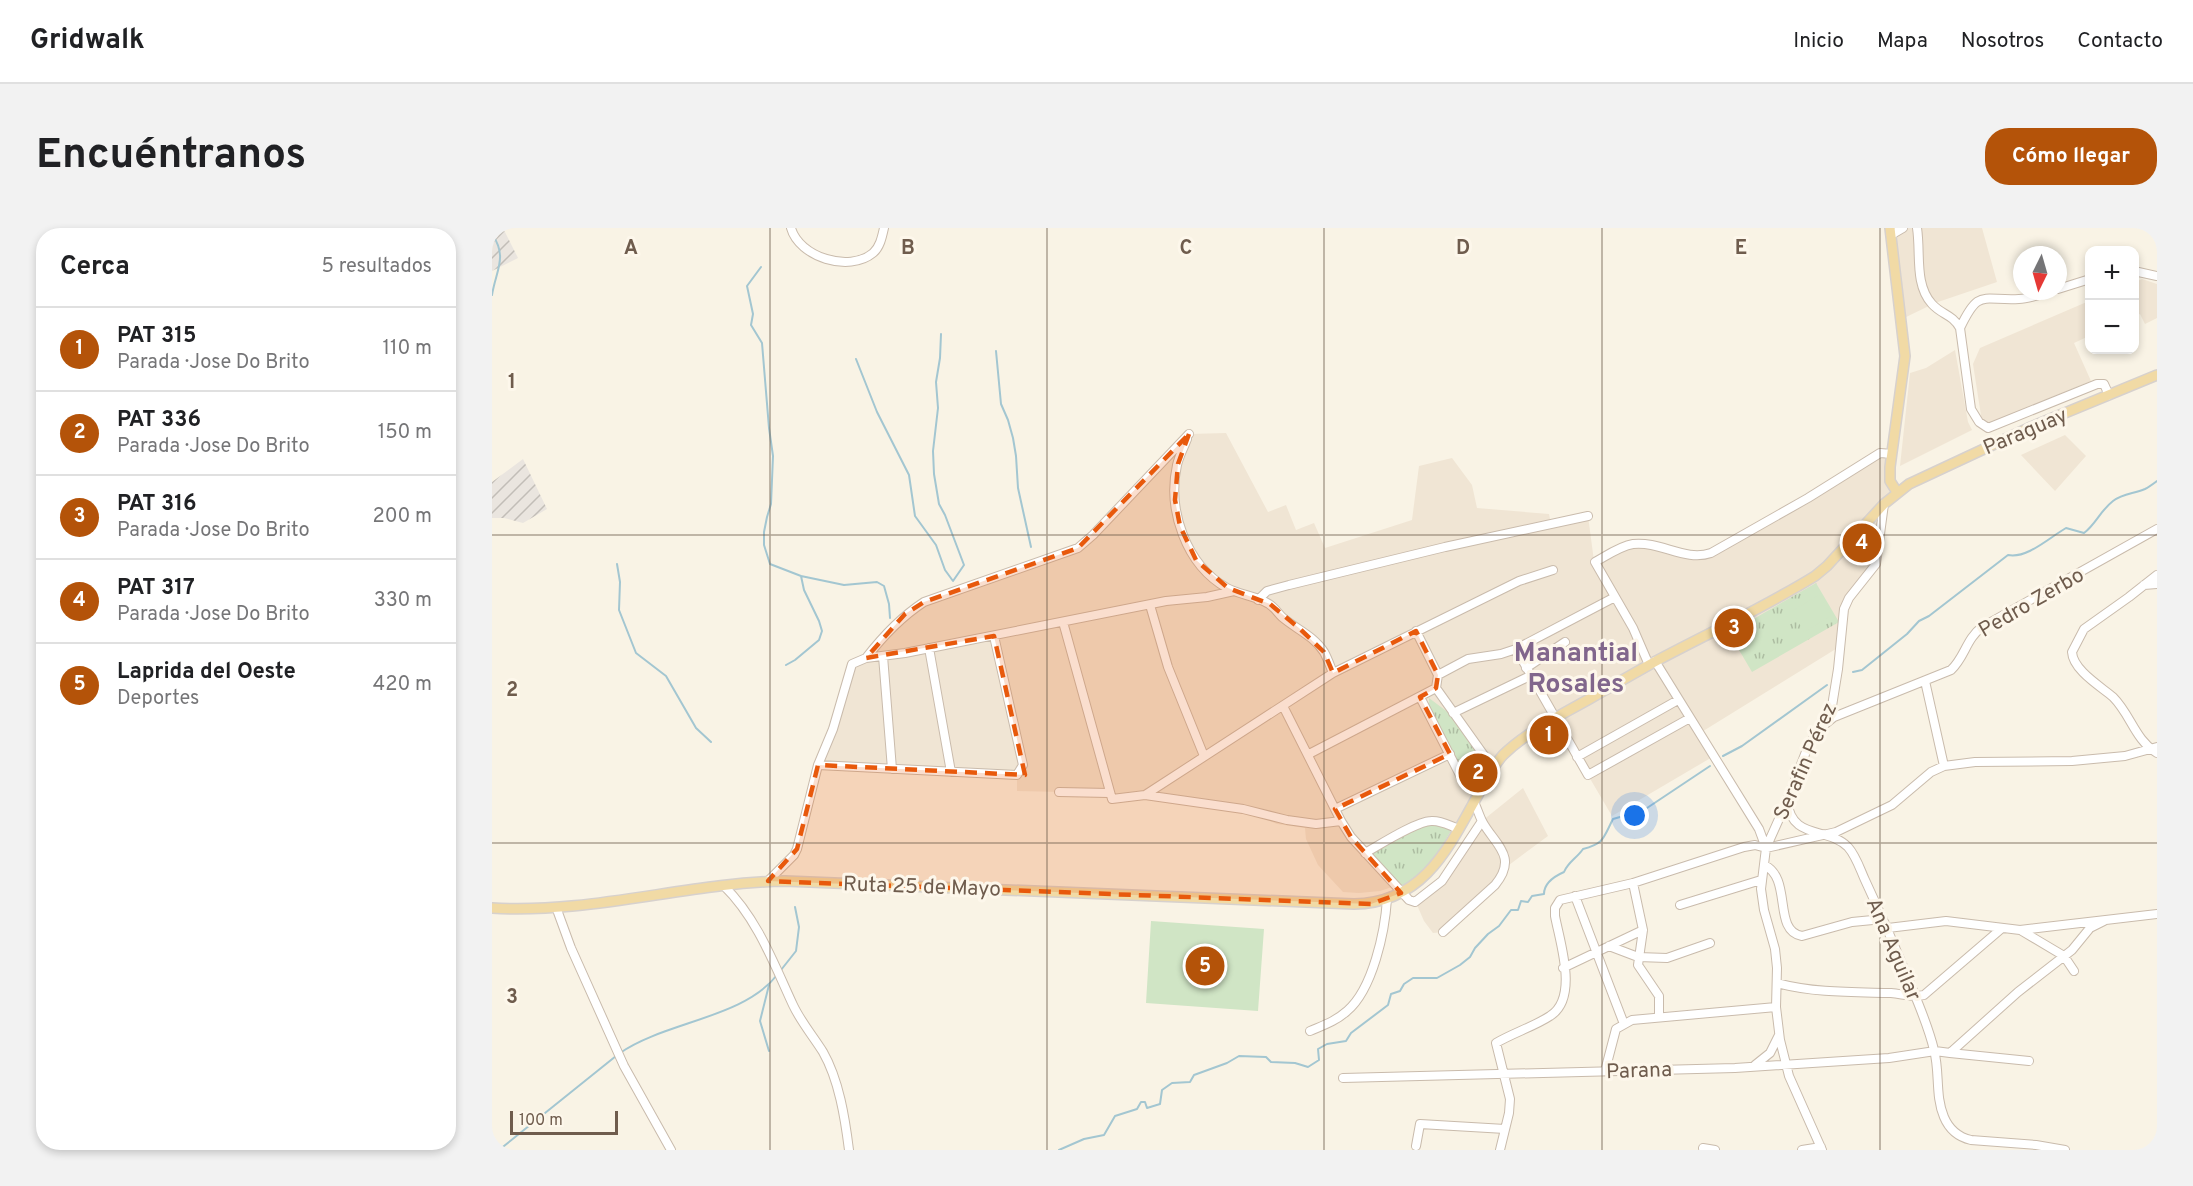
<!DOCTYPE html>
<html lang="es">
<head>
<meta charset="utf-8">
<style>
  body { margin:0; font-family:Overpass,sans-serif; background:#f2f2f2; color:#202124 }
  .controls { position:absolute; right:18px; top:18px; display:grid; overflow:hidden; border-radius:12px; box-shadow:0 3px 9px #0003 }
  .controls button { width:54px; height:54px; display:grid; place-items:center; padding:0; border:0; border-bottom:2px solid #e0e0e0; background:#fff; color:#202124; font:30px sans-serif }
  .compass { position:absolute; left:1521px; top:18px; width:54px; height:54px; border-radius:50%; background:#fff; box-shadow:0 3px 9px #0003; rotate:185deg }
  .scale { position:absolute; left:18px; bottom:15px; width:108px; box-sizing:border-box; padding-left:6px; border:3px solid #6f5c4d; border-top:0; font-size:16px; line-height:21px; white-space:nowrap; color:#6f5c4d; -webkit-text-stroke:4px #fdf7eb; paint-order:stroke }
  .you { position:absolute; left:1143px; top:588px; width:21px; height:21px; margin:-15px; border:4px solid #fff; border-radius:50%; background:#1a73e8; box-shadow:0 0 0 9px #1a73e833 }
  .badge { display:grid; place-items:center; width:39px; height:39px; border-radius:50%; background:#b45309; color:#fff; font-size:20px; font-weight:700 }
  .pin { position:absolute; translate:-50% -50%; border:3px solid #fff; box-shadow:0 2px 6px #0006 }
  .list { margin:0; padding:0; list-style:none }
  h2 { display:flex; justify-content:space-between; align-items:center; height:78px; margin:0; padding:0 24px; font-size:26px }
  h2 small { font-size:20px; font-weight:400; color:#757577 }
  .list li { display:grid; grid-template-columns:39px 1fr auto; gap:18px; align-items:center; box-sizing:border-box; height:84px; padding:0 24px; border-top:2px solid #e0e0e0 }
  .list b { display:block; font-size:22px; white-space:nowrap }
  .list p { margin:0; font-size:20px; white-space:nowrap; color:#757577 }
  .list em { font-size:20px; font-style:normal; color:#757577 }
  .map { position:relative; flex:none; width:1665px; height:922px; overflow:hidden; border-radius:24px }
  header { display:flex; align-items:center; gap:36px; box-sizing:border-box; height:84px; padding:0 30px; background:#fff; border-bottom:2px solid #e0e0e0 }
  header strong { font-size:28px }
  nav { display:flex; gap:33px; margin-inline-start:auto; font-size:21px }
  .intro { display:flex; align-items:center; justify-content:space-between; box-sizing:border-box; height:144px; padding:0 36px }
  h1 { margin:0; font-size:42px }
  .button { padding:15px 27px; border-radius:24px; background:#b45309; color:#fff; font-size:21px; font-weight:700 }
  main { display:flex; gap:36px; padding:0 36px }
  aside { flex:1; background:#fff; border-radius:24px; box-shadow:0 3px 9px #0003 }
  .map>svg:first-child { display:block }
</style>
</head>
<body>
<header>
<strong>Gridwalk</strong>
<nav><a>Inicio</a><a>Mapa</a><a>Nosotros</a><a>Contacto</a></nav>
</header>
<div class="intro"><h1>Encuéntranos</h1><a class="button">Cómo llegar</a></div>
<main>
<aside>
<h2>Cerca<small>5 resultados</small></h2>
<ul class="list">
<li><span class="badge">1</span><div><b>PAT 315</b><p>Parada · Jose Do Brito</p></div><em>110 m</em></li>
<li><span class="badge">2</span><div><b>PAT 336</b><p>Parada · Jose Do Brito</p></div><em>150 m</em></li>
<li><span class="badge">3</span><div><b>PAT 316</b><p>Parada · Jose Do Brito</p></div><em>200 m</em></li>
<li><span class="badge">4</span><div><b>PAT 317</b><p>Parada · Jose Do Brito</p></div><em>330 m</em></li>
<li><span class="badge">5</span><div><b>Laprida del Oeste</b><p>Deportes</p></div><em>420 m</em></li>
</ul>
</aside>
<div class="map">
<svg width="1665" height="922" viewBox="0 0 1665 922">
  <defs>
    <pattern id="industrial-furrows" width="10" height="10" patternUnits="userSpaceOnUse" patternTransform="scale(1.5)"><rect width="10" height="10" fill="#eae5df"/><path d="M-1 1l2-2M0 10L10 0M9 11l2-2" fill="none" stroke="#c2bdb7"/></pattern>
    <pattern id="grass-tufts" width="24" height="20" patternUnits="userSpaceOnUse" patternTransform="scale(1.5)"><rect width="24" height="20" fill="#d0e5c5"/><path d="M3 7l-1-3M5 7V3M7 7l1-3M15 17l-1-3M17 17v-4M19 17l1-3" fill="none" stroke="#adbda2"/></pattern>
  </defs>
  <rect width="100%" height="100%" fill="#f9f3e5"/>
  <path fill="#f0e5d4" d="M 1398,0 L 1490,0 L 1505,54 L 1443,75 L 1410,91 Z
    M 1650,51 L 1665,56 L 1665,90 L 1653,96 L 1648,86 L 1643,88 L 1643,54 Z
    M 1597,73 L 1597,108 L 1582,115 L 1599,153 L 1495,196 L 1490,194 L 1481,136 L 1488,120 Z
    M 1463,122 L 1476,194 L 1480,202 L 1408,238 L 1418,145 L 1434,140 Z
    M 734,205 L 776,284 L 794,277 L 804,302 L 822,295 L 833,320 L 920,292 L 927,238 L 960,230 L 980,257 L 985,280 L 1057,286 L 1059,296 L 1096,288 L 1102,333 L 1138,316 L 1209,328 L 1388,225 L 1400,226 L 1398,239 L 1405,264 L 1392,276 L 1386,329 L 1357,370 L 1347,419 L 1208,505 L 1222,528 L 1120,588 L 1063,491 L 1012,526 L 986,567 L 930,641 L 903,658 L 888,663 L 867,665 L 851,664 L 826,637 L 814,611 L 813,600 L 785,596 L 751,581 L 653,567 L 620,571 L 617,565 L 525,563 L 525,547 L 326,537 L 360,436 L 374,430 L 432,374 L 586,320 L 697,206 Z
    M 1573,207 L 1594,228 L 1563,263 L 1529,227 Z
    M 1031,560 L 1056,608 L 1013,640 L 1010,649 L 951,704 L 941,705 L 932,693 L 925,677 L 950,653 L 990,593 Z"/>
  <path fill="url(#industrial-furrows)" d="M 0,0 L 11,0 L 26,30 L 0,43 Z
    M 31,231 L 55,281 L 31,295 L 12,290 L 0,290 L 0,254 Z"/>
  <path fill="url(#grass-tufts)" d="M 1324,355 L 1347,394 L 1260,444 L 1237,405 Z
    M 937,470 L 957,485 L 997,538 L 986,562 L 972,547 L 937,478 Z
    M 946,597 L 960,601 C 946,626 934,645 910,661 L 876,628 L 931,598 Z"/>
  <path fill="#d0e5c5" d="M 1327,367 L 1339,388 L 1312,404 L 1300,383 Z
    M 659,693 L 772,701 L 766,783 L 654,775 Z"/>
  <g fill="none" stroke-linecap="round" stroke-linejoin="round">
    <path stroke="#a3c6d1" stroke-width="2" d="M 0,6 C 16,29 4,42 0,67
      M 269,39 L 255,58 L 261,86 L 259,97 L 270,115 L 277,200 L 281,228 L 279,276 L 275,289 L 272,304 L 272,317 L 278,336 L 309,348 L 312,362 L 327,393 L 330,403 L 327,412 L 303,432 L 294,437
      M 504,123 L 509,176 L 516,192 L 521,210 L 524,228 L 526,260 L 539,319
      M 364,131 L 385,184 L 417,247 L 423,288 L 444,317 L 453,342 L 461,353 L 472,337 L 453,287 L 447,276 L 442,246 L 441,223 L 446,180 L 444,154 L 448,130 L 449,106
      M 125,336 L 128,354 L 127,382 L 144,425 L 174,448 L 204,500 L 219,514
      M 309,348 L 352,357 L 385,354 L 392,358 L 397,376 L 398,390
      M 1361,444 L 1370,442 L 1415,406 L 1427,393 L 1437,388 L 1516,327 C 1535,331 1558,309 1574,300 L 1592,305 C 1604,296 1608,283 1621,273 C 1631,265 1641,266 1653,261 C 1657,259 1661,256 1665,253
      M 1231,528 L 1250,518 L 1335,457
      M 289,742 L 304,723 L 307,699 L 303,679
      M 277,757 L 268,793 L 277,823
      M 128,825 C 172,794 252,790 285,747
      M 7,922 L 124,828
      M 567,922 L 592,911 L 612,907 L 623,888 L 645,881 L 649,874 L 653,874 L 655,880 L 668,876 L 670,862 L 680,855 L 698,854 L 702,847 L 735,835 L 747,828 L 774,829 L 779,834 L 803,835 L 816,839 L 827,832 L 826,821 L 835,816 L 854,813 L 859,805 L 896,777 L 899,766 L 908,763 L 912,756 L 921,750 L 945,750 L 968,737 L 978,729 L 983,720 L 996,706 L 1007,698 L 1019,682 L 1026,682 L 1029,673 L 1036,674 L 1040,668 L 1052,666 C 1052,655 1063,648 1072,644 C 1076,634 1085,630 1091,621 C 1113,615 1111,610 1121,591 L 1135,587 L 1146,586 L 1218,538"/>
    <defs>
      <path id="minor" d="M 299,0 C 307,29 357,45 381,25 C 388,19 390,9 392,0
        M 1425,0 C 1429,25 1422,56 1440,76 C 1450,87 1460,86 1468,100 L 1479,181 L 1487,194 L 1496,200 L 1605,156 L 1612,156 L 1617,167
        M 1399,7 L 1411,0
        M 1642,43 L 1665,48
        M 1566,61 L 1598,51
        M 1468,100 C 1487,60 1490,73 1527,71 C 1538,71 1549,66 1559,63
        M 695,211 C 692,219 687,228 685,237 C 675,282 694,337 735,360 C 748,367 765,368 777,376 C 782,379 786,385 790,389 C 804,401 822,408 832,424 C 836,431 838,438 841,445
        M 1665,347 L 1637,369 L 1592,401 L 1580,424 C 1581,442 1608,458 1621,469 C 1639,487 1643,512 1665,525
        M 1652,357 L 1665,356
        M 766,372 L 775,363 L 797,357 L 953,319 L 1096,288
        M 658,377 L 676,439 L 712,528
        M 571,394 L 620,571 L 653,567 L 751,581 L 795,592 L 824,596 L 849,593
        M 924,403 L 946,447
        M 437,420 L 459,544
        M 1024,421 L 1096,547 L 1198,490
        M 391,428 L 400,541
        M 374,430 C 391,408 409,389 432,374 L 586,320 L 601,307 L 697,206
        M 1163,433 L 1267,601 L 1274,620 L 1269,661 L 1272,682 L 1283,721 L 1285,740 L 1284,779 L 1288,812 L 1297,848 L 1330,922
        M 1157,437 L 1141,400 L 1103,334 C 1114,328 1128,318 1141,316 C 1169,313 1193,334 1219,325 L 1316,270 L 1388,225 L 1400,226
        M 1034,440 L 1073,414
        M 1433,453 L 1452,538
        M 944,460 L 1001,540
        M 928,469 L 969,549 L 986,567
        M 791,478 L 849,593 L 859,609 L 917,672 L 923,674 L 950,653 L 990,593
        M 961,485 L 1038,448
        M 1327,501 L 1342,489 L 1459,442 C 1473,429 1474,411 1490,399 L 1665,301
        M 817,526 L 944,460 L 946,447 L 976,431 L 1009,426 L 1024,421 L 1123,369
        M 1085,529 L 1186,472
        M 326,537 L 525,547 L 531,537 L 502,408
        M 567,564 L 617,565
        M 653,567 L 841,445 L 1027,353 L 1061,342
        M 1295,573 C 1300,613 1335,598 1356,619 C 1364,628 1368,641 1373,652 C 1386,680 1398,707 1410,736 C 1421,764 1435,792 1442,822 C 1448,844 1443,868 1452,889 C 1457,901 1466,909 1479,912 L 1544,917 L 1573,922
        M 843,581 L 958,526
        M 1274,620 L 1295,573 L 1315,521 L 1340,478 L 1346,441 L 1352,381 L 1357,370 L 1384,336 L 1392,276
        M 873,625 C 889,616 923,594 939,593 C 949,592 958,598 967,601
        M 1272,637 C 1301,650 1280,703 1310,708 L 1360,694 L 1391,691
        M 276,653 L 302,627 L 305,621 L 326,537 L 341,501 L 360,436 L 374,430 L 413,425 L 674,373 L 715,369 L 742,363
        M 1141,655 L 1151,702 L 1146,737 L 1167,768 L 1167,789
        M 232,658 C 265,690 282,736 301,777 C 309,794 321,808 331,824 C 347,852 353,890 357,922
        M 1083,668 L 1132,796
        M 1188,677 L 1269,652
        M 64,679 L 79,720 L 132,838 L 179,922
        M 1396,700 L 1454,693 L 1528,702 L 1665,686
        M 1530,703 L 1572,728 L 1582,743
        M 951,704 L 1003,657 C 1027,628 1002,616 990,593 C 987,587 985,580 982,574
        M 1117,718 L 1146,729 L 1175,730 L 1218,715
        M 1071,740 L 1151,702
        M 1285,755 C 1323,765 1360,764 1399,765 C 1411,766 1420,770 1432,767 L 1509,701
        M 818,803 C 832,797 844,793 855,783 C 881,761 893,703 895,671
        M 1458,825 L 1537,833
        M 1263,837 L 1278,825 L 1287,807
        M 1113,843 L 1124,801 L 1140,792 L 1284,779
        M 851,850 L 1243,840 L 1397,830 L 1443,823 L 1458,825 L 1526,764 L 1580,722 L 1598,700 L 1612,693
        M 924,918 L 928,896 L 1013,901
        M 1211,920 L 1223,922
        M 1008,922 L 1017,885 L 1018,871 L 1004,815 C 1021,805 1043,798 1058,788 C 1087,770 1068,715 1063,688 L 1063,680 L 1068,672 L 1141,655 L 1252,619 L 1263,617 L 1274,620 L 1344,604 L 1400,577 L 1439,544 L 1452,538 L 1483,534 L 1580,533 L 1633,528 L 1665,519
        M 1310,922 L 1329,919"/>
      <path id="major" d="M 1398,0 L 1413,128 L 1398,239 L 1398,253 L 1405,264
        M 0,680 C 99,686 195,655 293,653 L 862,676 C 932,675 957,619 987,565 C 994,552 1001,538 1011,527 C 1034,504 1071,486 1099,470 C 1122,457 1144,444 1166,432 C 1219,404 1273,379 1323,348 L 1335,338 L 1392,276 L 1417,256 L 1539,199 L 1665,147"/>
    </defs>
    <use href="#minor" stroke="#c9bbac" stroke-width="10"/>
    <use href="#major" stroke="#d7d1cd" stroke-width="12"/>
    <use href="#minor" stroke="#fff" stroke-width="8"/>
    <use href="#major" stroke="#f1daa5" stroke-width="9"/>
  </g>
  <path fill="#e8590c" fill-opacity="0.2" stroke="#e8590c" stroke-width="4.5" stroke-dasharray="12 8" stroke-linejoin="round" d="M 697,206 L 686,236 L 683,272 L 688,298 L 704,332 L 736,360 L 778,376 L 807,400 L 832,424 L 841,445 L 924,403 L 946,447 L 944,460 L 928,469 L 958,526 L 843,581 L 859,609 L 909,665 L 879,676 L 276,653 L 305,621 L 326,537 L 533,547 L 502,408 L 374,430 L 413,386 L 432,374 L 586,320 Z"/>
  <path fill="none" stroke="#6f5c4d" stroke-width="1.5" stroke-opacity="0.55" d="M 278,0 L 278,922M 555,0 L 555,922M 832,0 L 832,922M 1110,0 L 1110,922M 1388,0 L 1388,922M 0,307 L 1665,307M 0,615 L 1665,615"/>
  <g text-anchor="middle" stroke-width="6" stroke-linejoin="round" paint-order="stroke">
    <g font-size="21" fill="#6f5c4d" stroke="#fdf7eb">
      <text transform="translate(1533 203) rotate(-23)" y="7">Paraguay</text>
      <text transform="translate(1539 374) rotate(-30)" y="7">Pedro Zerbo</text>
      <text transform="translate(1313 533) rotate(-66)" y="7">Serafin Pérez</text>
      <text transform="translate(430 658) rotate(2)" y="7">Ruta 25 de Mayo</text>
      <text transform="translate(1402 721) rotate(67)" y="7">Ana Aguilar</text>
      <text transform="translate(1147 842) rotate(-2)" y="7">Parana</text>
    </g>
    <g font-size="27" font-weight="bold" fill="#81668c" stroke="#fdf7eb">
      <text x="1084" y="433">Manantial<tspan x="1084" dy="31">Rosales</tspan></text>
    </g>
  </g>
  <g font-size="20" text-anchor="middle" font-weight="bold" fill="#6f5c4d" stroke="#fdf7eb" stroke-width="6" stroke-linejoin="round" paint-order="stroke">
    <text x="139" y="26">A</text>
    <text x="416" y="26">B</text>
    <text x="694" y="26">C</text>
    <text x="971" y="26">D</text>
    <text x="1249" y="26">E</text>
    <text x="20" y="160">1</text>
    <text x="20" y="468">2</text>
    <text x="20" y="775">3</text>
  </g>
</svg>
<div class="controls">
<button>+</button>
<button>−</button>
</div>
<svg class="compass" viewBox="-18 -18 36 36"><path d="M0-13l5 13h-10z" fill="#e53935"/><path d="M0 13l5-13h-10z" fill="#757577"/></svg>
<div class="scale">100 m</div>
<div class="you"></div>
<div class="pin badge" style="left:1057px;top:507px">1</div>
<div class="pin badge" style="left:986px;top:545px">2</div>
<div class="pin badge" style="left:1242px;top:400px">3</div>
<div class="pin badge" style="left:1370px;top:315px">4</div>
<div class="pin badge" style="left:713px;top:738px">5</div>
</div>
</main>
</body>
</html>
